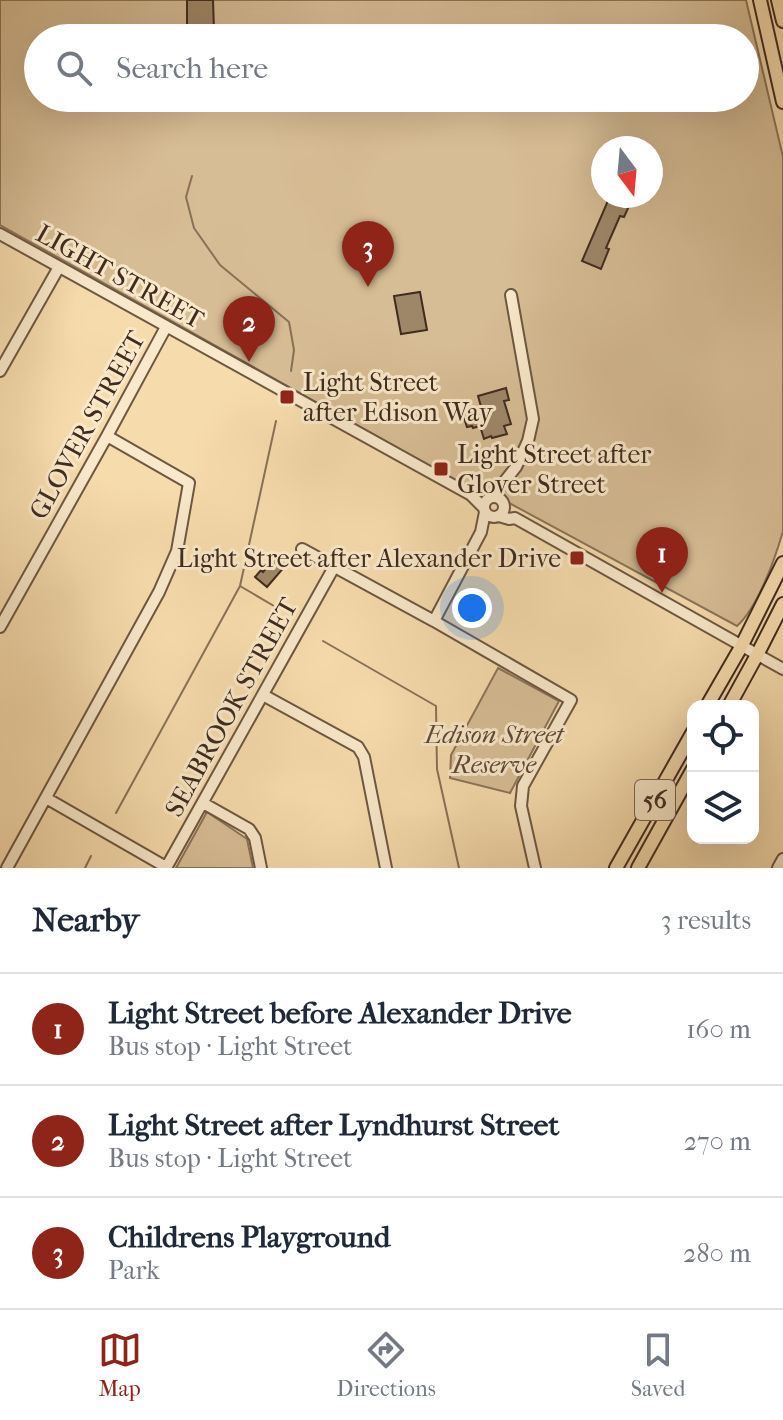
<!DOCTYPE html>
<html lang="en">
<head>
<meta charset="utf-8">
<style>
  body { margin:0; font-family:"IM FELL French Canon",serif; background:#f6f6f7; color:#1f2937 }
  .controls { position:absolute; right:24px; bottom:24px; display:grid; overflow:hidden; border-radius:16px; box-shadow:0 8px 32px #0002 }
  .controls button { width:72px; height:72px; display:grid; place-items:center; padding:0; border:0; border-bottom:2px solid #e0e1e3; background:#fff; color:#1f2937; font:40px sans-serif }
  .compass { position:absolute; left:591px; top:136px; width:72px; height:72px; border-radius:50%; background:#fff; box-shadow:0 8px 32px #0002; rotate:164deg }
  .you { position:absolute; left:472px; top:608px; width:28px; height:28px; margin:-20px; border:6px solid #fff; border-radius:50%; background:#1a73e8; box-shadow:0 0 0 12px #1a73e833 }
  .badge { display:grid; place-items:center; width:52px; height:52px; border-radius:50%; background:#8f2418; color:#fff; font-size:26px; font-weight:700 }
  .pin { position:absolute; translate:-50% -66px; filter:drop-shadow(0 2px 4px #0008) }
  .pin::after { content:''; position:absolute; top:42px; width:28px; height:24px; background:inherit; clip-path:polygon(0 0,100% 0,50% 100%) }
  .list { margin:0; padding:0; list-style:none }
  h2 { display:flex; justify-content:space-between; align-items:center; height:104px; margin:0; padding:0 32px; font-size:34px }
  h2 small { font-size:26px; font-weight:400; color:#747a83 }
  .list li { display:grid; grid-template-columns:52px 1fr auto; gap:24px; align-items:center; box-sizing:border-box; height:112px; padding:0 32px; border-top:2px solid #e0e1e3 }
  .list b { display:block; font-size:30px; white-space:nowrap }
  .list p { margin:0; font-size:26px; white-space:nowrap; color:#747a83 }
  .list em { font-size:26px; font-style:normal; color:#747a83 }
  .icon { flex:none; width:44px; height:44px; fill:none; stroke:currentColor; stroke-width:2; stroke-linecap:round; stroke-linejoin:round }
  .map { position:relative; flex:none; width:783px; height:868px; overflow:hidden }
  .search { position:absolute; background:#fff; box-shadow:0 8px 32px #0002; left:24px; right:24px; top:24px; height:88px; display:flex; align-items:center; gap:20px; box-sizing:border-box; padding:0 28px; border-radius:44px; color:#747a83; font-size:30px }
  .sheet { height:440px; background:#fff }
  nav { display:flex; justify-content:space-around; align-items:center; box-sizing:border-box; height:112px; border-top:2px solid #e0e1e3; background:#fff; font-size:22px; color:#747a83 }
  nav a { display:grid; justify-items:center; gap:4px }
  nav .on { color:#8f2418 }
  .map>svg:first-child { display:block }
</style>
</head>
<body>
<div class="map">
<svg width="783" height="868" viewBox="0 0 783 868">
  <rect width="100%" height="100%" fill="#f6dbad"/>
  <filter id="stains"><feTurbulence type="fractalNoise" baseFrequency=".0025" numOctaves="4"/><feColorMatrix values="0 0 0 0 .2 0 0 0 0 .09 0 0 0 0 .02 0 0 0 .5 -.17"/></filter>
  <radialGradient id="worn" r=".72"><stop offset=".6" stop-color="#630" stop-opacity="0"/><stop offset="1" stop-color="#630" stop-opacity=".3"/></radialGradient>
  <path fill="#d7bd95" stroke="#8b745a" stroke-width="2" fill-rule="evenodd" d="M 0,0 L 746,0 L 783,157 L 783,531 C 775,559 758,607 737,626 L 511,504 L 487,498 L 0,225 ZM 38,38 L 745,38 L 745,98 L 38,98 ZM 603,148 L 651,148 L 651,196 L 603,196 Z
    M 498,668 L 559,701 L 510,793 L 450,778 L 451,755 Z
    M 207,812 L 247,839 L 253,868 L 176,868 Z"/>
  <g fill="none" stroke-linecap="round" stroke-linejoin="round">
    <path stroke="#887157" stroke-width="2" d="M 192,176 L 186,197 L 194,228 L 220,265 L 289,322 L 294,350 L 291,371
      M 240,586 L 279,609
      M 323,641 L 436,706 L 437,769 L 459,868
      M 116,813 L 240,586 L 276,421
      M 85,868 L 91,856"/>
  </g>
  <path fill="#9e8769" stroke="#3f2b1f" stroke-width="2" d="M 187,0 L 213,0 L 214,30 L 187,30 Z
    M 610,196 L 629,196 L 626,202 L 630,204 L 624,217 L 620,216 L 606,248 L 609,249 L 601,269 L 582,261 Z
    M 420,292 L 427,330 L 401,334 L 394,296 Z
    M 506,388 L 509,400 L 504,401 L 511,424 L 504,426 L 507,434 L 492,438 L 491,436 L 484,439 L 480,426 L 473,428 L 472,426 L 467,427 L 463,415 L 482,410 L 478,396 Z
    M 276,557 L 286,565 L 267,587 L 255,577 L 261,570 L 263,572 Z"/>
  <g fill="none" stroke-linecap="round" stroke-linejoin="round">
    <defs>
      <path id="minor" d="M 0,234 L 471,495 L 484,508
        M 0,371 L 59,267
        M 493,496 L 516,467 L 528,441 L 533,419 L 511,295
        M484 507a10 10 0 1 1 20 0a10 10 0 1 1-20 0Z
        M 499,516 L 509,519 L 515,518 L 783,669
        M 302,549 L 434,621 L 571,700 L 523,786 L 521,806 L 535,868
        M 434,621 L 481,532 L 485,512
        M 0,627 L 107,436 L 166,327
        M 263,695 L 358,747 L 364,757 L 386,868
        M 46,798 L 166,867
        M 203,803 L 249,829 L 255,838 L 261,868
        M 7,868 L 159,592 L 177,551 L 189,483 L 107,436
        M 166,868 L 334,567
        M 778,868 L 783,859"/>
      <path id="major" d="M 760,0 L 783,102
        M 778,0 L 783,21
        M 707,706 L 741,647 L 783,563
        M 729,706 L 757,655 L 783,604
        M 616,868 L 693,732
        M 638,868 L 693,769"/>
    </defs>
    <use href="#minor" stroke="#6d5742" stroke-width="14"/>
    <use href="#major" stroke="#3f2b1f" stroke-width="16"/>
    <use href="#minor" stroke="#f9e8ca" stroke-width="10"/>
    <use href="#major" stroke="#f6dbad" stroke-width="12"/>
  </g>
  <g fill="#8f2418" stroke="#f9e8ca" stroke-width="3">
    <rect x="279" y="389" width="16" height="16" rx="4"/>
    <rect x="433" y="461" width="16" height="16" rx="4"/>
    <rect x="569" y="550" width="16" height="16" rx="4"/>
  </g>
  <g text-anchor="middle" stroke-width="6" stroke-linejoin="round" paint-order="stroke">
    <rect fill="#f9e8ca" stroke="#776452" stroke-width="2" x="635" y="780" width="40" height="40" rx="6"/>
    <g font-size="24" font-weight="bold" fill="#3f2b1f">
      <text x="655" y="808">56</text>
    </g>
    <g font-size="26" fill="#3f2b1f" stroke="#f9e8ca">
      <text transform="translate(120 276) rotate(29)" y="9">LIGHT STREET</text>
      <text transform="translate(87 425) rotate(-61)" y="9">GLOVER STREET</text>
      <text transform="translate(231 707) rotate(-61)" y="9">SEABROOK STREET</text>
    </g>
    <g font-size="26" fill="#3f2b1f" stroke="#f9e8ca" text-anchor="start">
      <text x="303" y="391">Light Street<tspan x="303" dy="30">after Edison Way</tspan></text>
      <text x="457" y="463">Light Street after<tspan x="457" dy="30">Glover Street</tspan></text>
      <text x="561" y="567" text-anchor="end">Light Street after Alexander Drive</text>
    </g>
    <g font-size="26" font-style="italic" fill="#5d4837" stroke="#f9e8ca">
      <text x="494" y="743">Edison Street<tspan x="494" dy="30">Reserve</tspan></text>
    </g>
  </g>
  <rect width="100%" height="100%" filter="url(#stains)"/>
  <rect width="100%" height="100%" fill="url(#worn)"/>
</svg>
<div class="controls">
<button><svg class="icon" aria-label="locate" viewBox="0 0 24 24"><circle cx="12" cy="12" r="6"/><path d="M12 2v4M12 18v4M2 12h4M18 12h4"/></svg></button>
<button><svg class="icon" aria-label="layers" viewBox="0 0 24 24"><path d="M12 4l9 5-9 5-9-5zM3 14l9 5 9-5"/></svg></button>
</div>
<svg class="compass" viewBox="-18 -18 36 36"><path d="M0-13l5 13h-10z" fill="#e53935"/><path d="M0 13l5-13h-10z" fill="#747a83"/></svg>
<div class="you"></div>
<div class="pin badge" style="left:662px;top:593px">1</div>
<div class="pin badge" style="left:249px;top:362px">2</div>
<div class="pin badge" style="left:368px;top:287px">3</div>
<div class="search"><svg class="icon" aria-label="search" viewBox="0 0 24 24"><circle cx="10" cy="10" r="6"/><path d="M15 15l6 6"/></svg>Search here</div>
</div>
<section class="sheet">
<h2>Nearby<small>3 results</small></h2>
<ul class="list">
<li><span class="badge">1</span><div><b>Light Street before Alexander Drive</b><p>Bus stop · Light Street</p></div><em>160 m</em></li>
<li><span class="badge">2</span><div><b>Light Street after Lyndhurst Street</b><p>Bus stop · Light Street</p></div><em>270 m</em></li>
<li><span class="badge">3</span><div><b>Childrens Playground</b><p>Park</p></div><em>280 m</em></li>
</ul>
</section>
<nav>
<a class="on"><svg class="icon" aria-label="map" viewBox="0 0 24 24"><path d="M3 6l6-2 6 2 6-2v14l-6 2-6-2-6 2zM9 4v14M15 6v14"/></svg>Map</a>
<a><svg class="icon" aria-label="directions" viewBox="0 0 24 24"><path d="M12 3l9 9-9 9-9-9zM9 14v-3h6M13 9l2 2-2 2"/></svg>Directions</a>
<a><svg class="icon" aria-label="saved" viewBox="0 0 24 24"><path d="M7 4h10v16l-5-4-5 4z"/></svg>Saved</a>
</nav>
</body>
</html>
